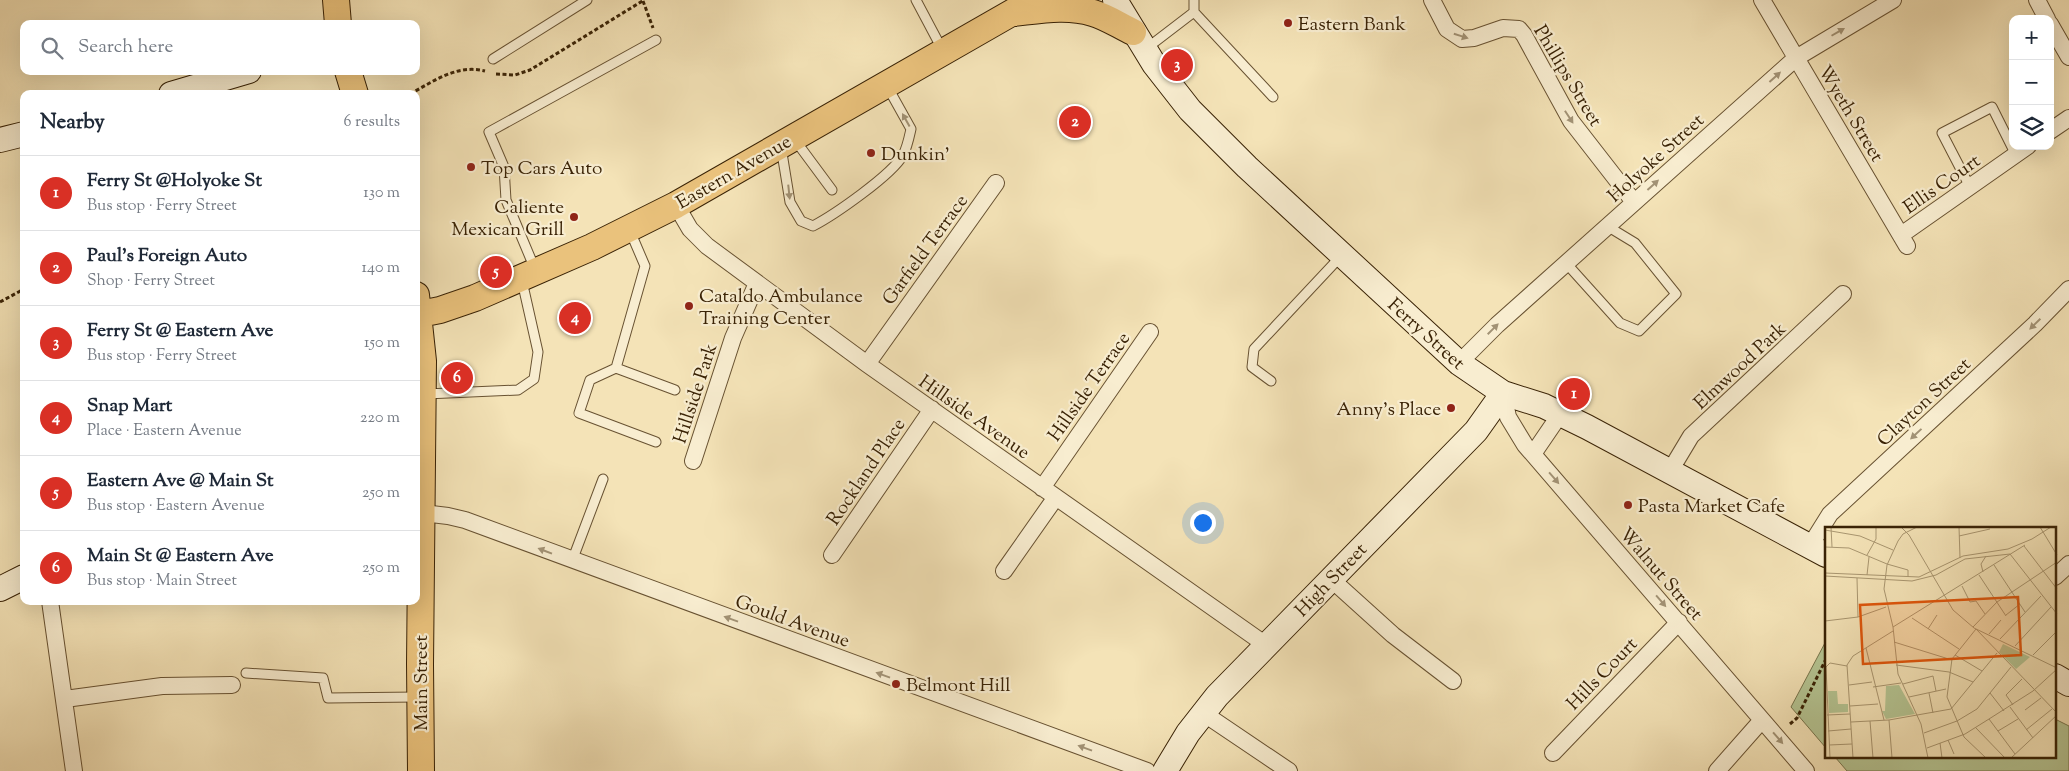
<!DOCTYPE html>
<html lang="en">
<head>
<meta charset="utf-8">
<style>
  body { margin:0; font-family:"Sorts Mill Goudy",serif; background:#f6f6f7; color:#1f2937 }
  .controls { position:absolute; right:15px; top:15px; display:grid; overflow:hidden; border-radius:10px; box-shadow:0 5px 20px #0002 }
  .controls button { width:45px; height:45px; display:grid; place-items:center; padding:0; border:0; border-bottom:1px solid #e0e1e3; background:#fff; color:#1f2937; font:25px sans-serif }
  .you { position:absolute; left:1202px; top:522px; width:18px; height:18px; margin:-12px; border:4px solid #fff; border-radius:50%; background:#1a73e8; box-shadow:0 0 0 8px #1a73e833 }
  .badge { display:grid; place-items:center; width:32px; height:32px; border-radius:50%; background:#d93025; color:#fff; font-size:16px; font-weight:700 }
  .pin { position:absolute; translate:-50% -50%; border:2px solid #fff; box-shadow:0 1px 5px #0006 }
  .list { margin:0; padding:0; list-style:none }
  h2 { display:flex; justify-content:space-between; align-items:center; height:65px; margin:0; padding:0 20px; font-size:21px }
  h2 small { font-size:16px; font-weight:400; color:#747a83 }
  .list li { display:grid; grid-template-columns:32px 1fr auto; gap:15px; align-items:center; box-sizing:border-box; height:75px; padding:0 20px; border-top:1px solid #e0e1e3 }
  .list b { display:block; font-size:19px; white-space:nowrap }
  .list p { margin:0; font-size:16px; white-space:nowrap; color:#747a83 }
  .list em { font-size:16px; font-style:normal; color:#747a83 }
  .icon { flex:none; width:28px; height:28px; fill:none; stroke:currentColor; stroke-width:2; stroke-linecap:round; stroke-linejoin:round }
  .map { position:relative; flex:none; width:2069px; height:771px; overflow:hidden }
  .search { position:absolute; background:#fff; box-shadow:0 5px 20px #0002; left:20px; top:20px; width:400px; height:55px; display:flex; align-items:center; gap:12px; box-sizing:border-box; padding:0 18px; border-radius:10px; color:#747a83; font-size:19px }
  .panel { position:absolute; background:#fff; box-shadow:0 5px 20px #0002; left:20px; top:90px; width:400px; height:515px; border-radius:10px }
  .map>svg:first-child { display:block }
</style>
</head>
<body>
<div class="map">
<svg width="2069" height="771" viewBox="0 0 2069 771">
  <rect width="100%" height="100%" fill="#f4e3b7"/>
  <filter id="stains"><feTurbulence type="fractalNoise" baseFrequency=".004" numOctaves="4"/><feColorMatrix values="0 0 0 0 .2 0 0 0 0 .09 0 0 0 0 .02 0 0 0 .5 -.17"/></filter>
  <radialGradient id="worn" r=".72"><stop offset=".6" stop-color="#630" stop-opacity="0"/><stop offset="1" stop-color="#630" stop-opacity=".3"/></radialGradient>
  <path fill="#b5c593" stroke="#77744c" d="M 1826,641 L 1826,748 L 1791,707 Z
    M 2055,719 L 2069,726 L 2069,771 L 1847,771 L 1835,757 L 2055,757 Z"/>
  <g fill="none" stroke-linecap="round" stroke-linejoin="round">
    <defs>
      <path id="lane" d="M 916,0 L 942,49
        M 1194,0 L 1194,12 L 1273,97
        M 1147,48 L 1194,12
        M 493,59 L 587,0
        M 795,140 L 832,190
        M 781,147 L 790,202 L 801,221 L 813,226 C 834,215 892,175 903,155 C 907,148 909,138 911,129 L 887,86
        M 1970,187 L 1942,133 L 1992,107 L 2016,155
        M 630,231 L 645,266 L 616,368 L 590,380 L 579,413 L 656,442
        M 1566,263 L 1620,323 L 1639,331 L 1676,294 L 1635,243 L 1607,226
        M 535,269 L 506,200 L 504,167 L 489,132 L 656,40
        M 616,368 L 675,390
        M 1271,381 L 1252,367 L 1254,349 L 1342,255
        M 426,394 L 518,390 L 534,379 L 538,352 L 522,281
        M 572,561 L 603,479
        M 246,673 L 323,678 L 328,698 L 417,697"/>
      <path id="street" d="M 1432,0 L 1447,29 L 1462,39 L 1474,38 L 1503,28 L 1519,29 L 1524,35 L 1571,121 L 1634,202
        M 1762,0 L 1907,246
        M 2037,0 L 2047,19
        M 2050,24 L 2069,57
        M 2050,131 L 2069,118
        M 676,205 L 690,229 L 707,246 L 867,364 L 1266,645
        M 1901,235 L 2028,146
        M 1459,363 L 1497,325 L 1796,58 L 1893,0
        M 867,364 L 996,183
        M 1503,393 L 1508,417 L 1525,445 L 1806,771
        M 1533,454 L 1561,413
        M 693,461 L 733,338 L 757,283
        M 1670,471 L 1691,436 L 1843,294
        M 1042,488 L 1150,332
        M 423,513 L 448,516 L 465,520 L 1147,771
        M 1810,546 L 1830,514 L 2035,324 L 2069,289
        M 832,555 L 932,409
        M 1004,571 L 1056,497
        M 2055,577 L 2069,564
        M 1331,579 L 1393,635 L 1453,681
        M 50,601 L 74,771
        M 65,699 L 162,686 L 232,685
        M 1203,713 L 1289,771
        M 1553,753 L 1679,622
        M 1717,771 L 1762,720"/>
      <path id="secondary" d="M 1115,0 L 1154,64 L 1190,110 L 1247,167 L 1459,363 L 1503,393 L 1544,406 L 1587,427 L 1826,555
        M 171,94 L 249,71
        M 0,140 L 24,134
        M 0,589 L 24,577
        M 2055,676 L 2069,684
        M 1165,771 L 1188,733 L 1217,696 L 1476,431 L 1503,393"/>
      <path id="primary" d="M 336,0 L 338,24
        M 1014,13 C 1041,10 1067,5 1093,13 C 1107,17 1120,26 1133,32
        M 348,71 L 355,94
        M 416,295 L 423,361 L 420,664 L 421,771
        M 420,314 L 440,310 L 475,298 L 592,247 L 676,205 L 1034,0"/>
    </defs>
    <use href="#lane" stroke="#685232" stroke-width="11"/>
    <use href="#street" stroke="#685232" stroke-width="18"/>
    <use href="#secondary" stroke="#392205" stroke-width="26"/>
    <use href="#primary" stroke="#392205" stroke-width="28"/>
    <path stroke="#392205" stroke-width="3" stroke-dasharray="4 2.5" stroke-linecap="butt" d="M 643,1 L 653,28
      M 496,74 L 515,75 L 530,70 L 644,0
      M 410,94 C 434,81 457,64 485,71
      M 0,302 L 24,289
      M 1790,724 L 1797,718 L 1826,659"/>
    <use href="#lane" stroke="#f8edd0" stroke-width="9"/>
    <use href="#street" stroke="#f8edd0" stroke-width="16"/>
    <use href="#secondary" stroke="#f8edd0" stroke-width="24"/>
    <use href="#primary" stroke="#eac27c" stroke-width="26"/>
  </g>
  <defs><path id="oneway-solid" d="M-6-.8H1V-3.2L6.5 0L1 3.2V.8H-6Z" transform="scale(1.25)"/></defs>
  <g fill="#a29275">
    <use href="#oneway-solid" transform="translate(1838 32) rotate(-30)"/>
    <use href="#oneway-solid" transform="translate(1461 36) rotate(17)"/>
    <use href="#oneway-solid" transform="translate(1775 77) rotate(-42)"/>
    <use href="#oneway-solid" transform="translate(1569 117) rotate(57)"/>
    <use href="#oneway-solid" transform="translate(906 120) rotate(-119)"/>
    <use href="#oneway-solid" transform="translate(1653 185) rotate(-42)"/>
    <use href="#oneway-solid" transform="translate(789 192) rotate(84)"/>
    <use href="#oneway-solid" transform="translate(2035 324) rotate(136)"/>
    <use href="#oneway-solid" transform="translate(1493 329) rotate(-45)"/>
    <use href="#oneway-solid" transform="translate(1916 434) rotate(137)"/>
    <use href="#oneway-solid" transform="translate(1554 478) rotate(49)"/>
    <use href="#oneway-solid" transform="translate(545 551) rotate(-159)"/>
    <use href="#oneway-solid" transform="translate(1661 601) rotate(49)"/>
    <use href="#oneway-solid" transform="translate(731 619) rotate(-160)"/>
    <use href="#oneway-solid" transform="translate(883 675) rotate(-160)"/>
    <use href="#oneway-solid" transform="translate(1778 738) rotate(49)"/>
    <use href="#oneway-solid" transform="translate(1085 748) rotate(-160)"/>
  </g>
  <g fill="#8f2418" stroke="#f8edd0" stroke-width="2">
    <circle cx="1288" cy="23" r="5"/>
    <circle cx="871" cy="153" r="5"/>
    <circle cx="471" cy="167" r="5"/>
    <circle cx="574" cy="217" r="5"/>
    <circle cx="689" cy="306" r="5"/>
    <circle cx="1451" cy="408" r="5"/>
    <circle cx="1628" cy="505" r="5"/>
    <circle cx="896" cy="684" r="5"/>
  </g>
  <g text-anchor="middle" stroke-width="4.5" stroke-linejoin="round" paint-order="stroke">
    <g font-size="19" fill="#392205" stroke="#f8edd0" text-anchor="start">
      <text x="1298" y="30">Eastern Bank</text>
      <text x="881" y="160">Dunkin'</text>
      <text x="481" y="174">Top Cars Auto</text>
      <text x="564" y="213" text-anchor="end">Caliente<tspan x="564" dy="22">Mexican Grill</tspan></text>
      <text x="699" y="302">Cataldo Ambulance<tspan x="699" dy="22">Training Center</tspan></text>
      <text x="1441" y="415" text-anchor="end">Anny's Place</text>
      <text x="1638" y="512">Pasta Market Cafe</text>
      <text x="906" y="691">Belmont Hill</text>
    </g>
    <g font-size="19" fill="#392205" stroke="#f8edd0">
      <text transform="translate(1569 75) rotate(59)" y="7">Phillips Street</text>
      <text transform="translate(1852 113) rotate(59)" y="7">Wyeth Street</text>
      <text transform="translate(1655 157) rotate(-42)" y="7">Holyoke Street</text>
      <text transform="translate(733 171) rotate(-30)" y="7">Eastern Avenue</text>
      <text transform="translate(1941 183) rotate(-35)" y="7">Ellis Court</text>
      <text transform="translate(924 249) rotate(-54)" y="7">Garfield Terrace</text>
      <text transform="translate(1427 333) rotate(42)" y="7">Ferry Street</text>
      <text transform="translate(1739 365) rotate(-43)" y="7">Elmwood Park</text>
      <text transform="translate(1088 386) rotate(-55)" y="7">Hillside Terrace</text>
      <text transform="translate(694 393) rotate(-72)" y="7">Hillside Park</text>
      <text transform="translate(1923 401) rotate(-43)" y="7">Clayton Street</text>
      <text transform="translate(975 416) rotate(35)" y="7">Hillside Avenue</text>
      <text transform="translate(865 471) rotate(-56)" y="7">Rockland Place</text>
      <text transform="translate(1662 573) rotate(49)" y="7">Walnut Street</text>
      <text transform="translate(1330 579) rotate(-46)" y="7">High Street</text>
      <text transform="translate(793 620) rotate(20)" y="7">Gould Avenue</text>
      <text transform="translate(1601 673) rotate(-46)" y="7">Hills Court</text>
      <text transform="translate(420 683) rotate(-90)" y="7">Main Street</text>
    </g>
  </g>
  <g transform="translate(1825 527)">
    <rect width="231" height="231" fill="#f4e3b7"/>
    <path d="M 178,117 L 205,130 L 191,142 L 174,125 ZM 74,158 L 90,187 L 61,192 L 57,184 L 60,184 L 61,159 ZM 3,164 L 12,164 L 13,177 L 23,177 L 23,185 L 4,186 Z" fill="#b5c593"/>
    <path fill="none" stroke="#a99670" stroke-width="1" d="M 6,0 L 7,20M 76,0 L 84,8 L 128,83 L 149,101 L 232,141M 92,0 L 78,7 L 73,14 L 62,38 L 59,62 L 68,100 L 73,147 L 96,197 L 103,231M 134,0 L 135,31M 215,0 L 232,28M 0,3 L 35,9 L 68,23M 134,9 L 165,2M 207,12 L 226,0M 199,19 L 232,62M 0,20 L 24,21 L 62,37M 185,27 L 232,87M 42,28 L 51,12 L 51,0M 62,37 L 83,43 L 83,50M 169,38 L 200,85M 158,45 L 156,37 L 161,29M 0,46 L 94,50 L 138,29 L 183,22 L 207,12M 42,48 L 44,30M 154,48 L 181,89M 0,49 L 87,54 L 111,48 L 140,32 L 185,27M 32,51 L 33,90M 137,59 L 145,75 L 151,74 L 160,87M 181,88 L 195,77M 87,91 L 134,122M 0,94 L 33,90 L 61,80M 68,100 L 200,18M 148,100 L 172,75 L 232,35M 103,102 L 112,88M 164,107 L 176,93M 175,112 L 216,69M 69,115 L 127,133M 190,119 L 226,80M 41,121 L 59,193M 130,128 L 157,144M 208,128 L 232,104M 71,138 L 124,145M 124,145 L 148,155M 78,157 L 108,149 L 111,164M 24,158 L 47,155M 48,160 L 76,156M 104,166 L 108,186M 165,166 L 179,184M 84,170 L 121,162M 188,178 L 181,168 L 197,152M 25,179 L 53,177M 185,180 L 208,211M 200,183 L 216,171M 2,188 L 25,187M 164,192 L 190,227M 64,193 L 67,231M 45,194 L 48,231M 26,195 L 64,193 L 126,182 L 172,126M 151,201 L 180,231M 201,203 L 227,182M 3,204 L 26,202M 173,204 L 193,192M 99,206 L 132,194 L 152,182 L 186,140M 123,213 L 129,227M 115,216 L 117,231M 4,218 L 27,217M 102,221 L 140,207 L 164,192 L 208,164 L 232,142M 5,231 L 1,140 L 5,136 L 22,139M 28,231 L 22,138 L 28,129 L 68,104M 51,231 L 84,231M 161,231 L 139,210 L 122,170 L 127,132 L 151,102 L 232,186M 186,231 L 232,188"/>
    <path fill="#df560c" fill-opacity="0.15" stroke="#df560c" stroke-width="2.5" d="M 193,70 L 196,128 L 38,137 L 35,78 Z"/>
    <rect width="231" height="231" fill="none" stroke="#392205" stroke-width="2.5"/>
  </g>
  <rect width="100%" height="100%" filter="url(#stains)"/>
  <rect width="100%" height="100%" fill="url(#worn)"/>
</svg>
<div class="controls">
<button>+</button>
<button>−</button>
<button><svg class="icon" aria-label="layers" viewBox="0 0 24 24"><path d="M12 4l9 5-9 5-9-5zM3 14l9 5 9-5"/></svg></button>
</div>
<div class="you"></div>
<div class="pin badge" style="left:1574px;top:394px">1</div>
<div class="pin badge" style="left:1075px;top:122px">2</div>
<div class="pin badge" style="left:1177px;top:65px">3</div>
<div class="pin badge" style="left:575px;top:318px">4</div>
<div class="pin badge" style="left:496px;top:272px">5</div>
<div class="pin badge" style="left:457px;top:378px">6</div>
<div class="search"><svg class="icon" aria-label="search" viewBox="0 0 24 24"><circle cx="10" cy="10" r="6"/><path d="M15 15l6 6"/></svg>Search here</div>
<section class="panel">
<h2>Nearby<small>6 results</small></h2>
<ul class="list">
<li><span class="badge">1</span><div><b>Ferry St @Holyoke St</b><p>Bus stop · Ferry Street</p></div><em>130 m</em></li>
<li><span class="badge">2</span><div><b>Paul's Foreign Auto</b><p>Shop · Ferry Street</p></div><em>140 m</em></li>
<li><span class="badge">3</span><div><b>Ferry St @ Eastern Ave</b><p>Bus stop · Ferry Street</p></div><em>150 m</em></li>
<li><span class="badge">4</span><div><b>Snap Mart</b><p>Place · Eastern Avenue</p></div><em>220 m</em></li>
<li><span class="badge">5</span><div><b>Eastern Ave @ Main St</b><p>Bus stop · Eastern Avenue</p></div><em>250 m</em></li>
<li><span class="badge">6</span><div><b>Main St @ Eastern Ave</b><p>Bus stop · Main Street</p></div><em>250 m</em></li>
</ul>
</section>
</div>
</body>
</html>
